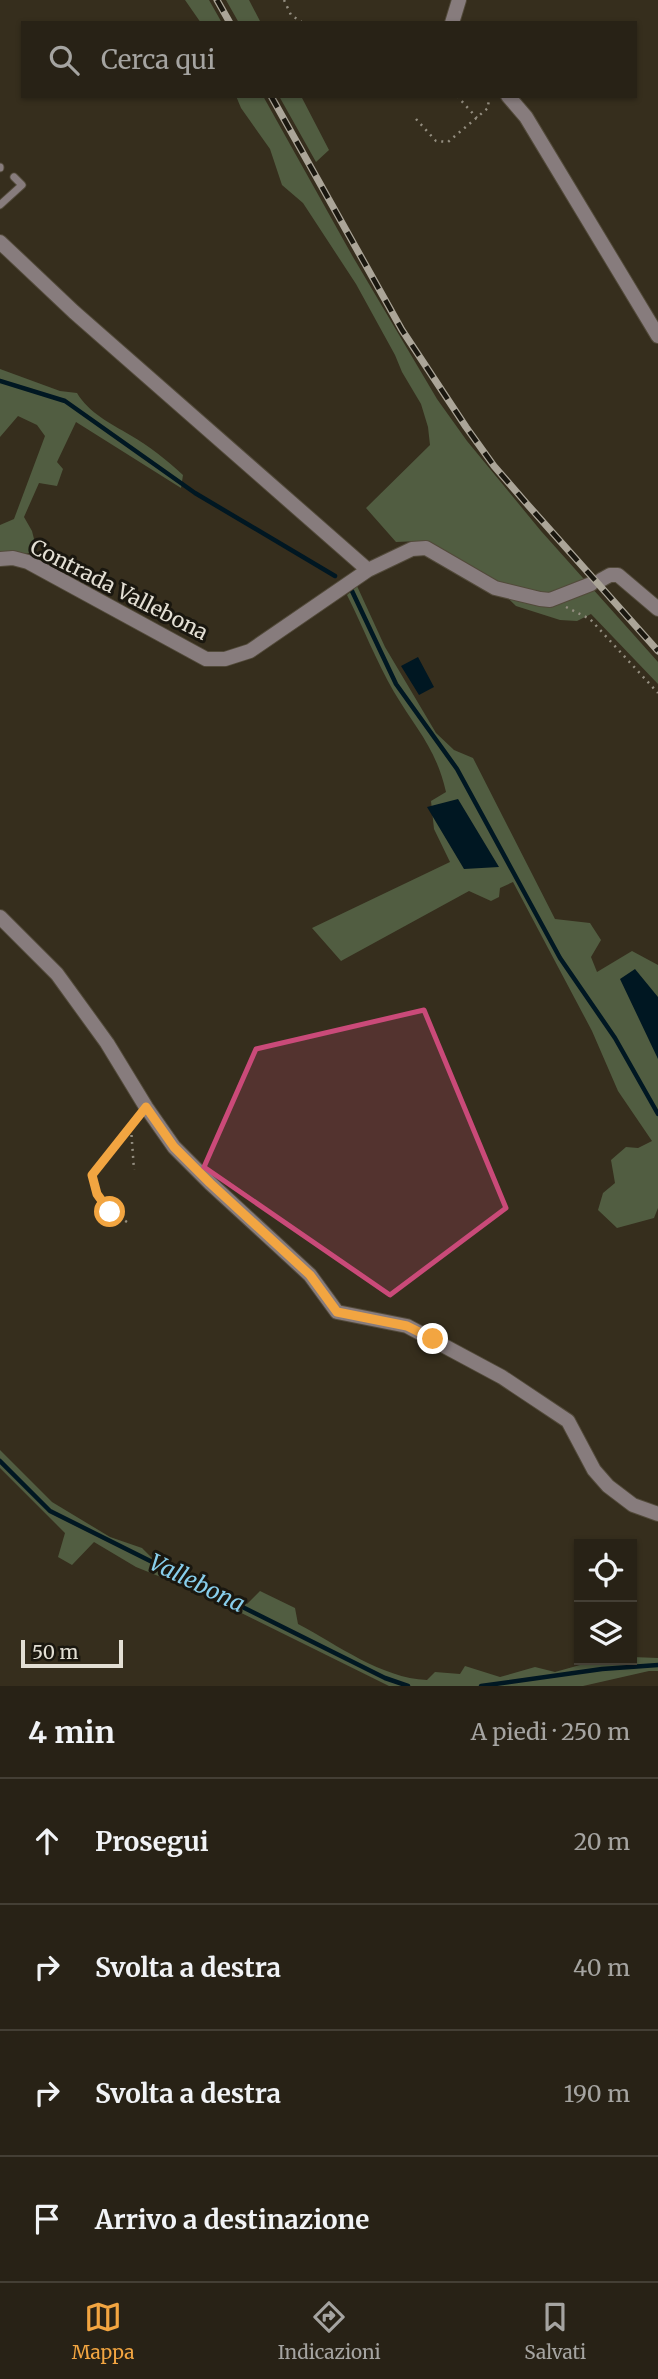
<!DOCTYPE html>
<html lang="it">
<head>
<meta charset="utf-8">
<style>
  body { margin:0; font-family:Merriweather,serif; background:#342f23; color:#f1f3f6 }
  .controls { position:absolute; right:21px; bottom:21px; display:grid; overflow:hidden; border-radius:0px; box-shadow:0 2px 5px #0004 }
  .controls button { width:63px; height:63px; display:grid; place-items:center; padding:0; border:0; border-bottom:2px solid #443f35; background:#282216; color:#f1f3f6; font:35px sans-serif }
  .scale { position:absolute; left:21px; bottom:18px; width:102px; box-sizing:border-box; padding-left:7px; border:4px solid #e3dfd4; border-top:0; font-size:19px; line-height:24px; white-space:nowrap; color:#e3dfd4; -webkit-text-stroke:5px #1a170f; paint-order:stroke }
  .stop { position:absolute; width:21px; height:21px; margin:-16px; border:5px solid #f2a541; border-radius:50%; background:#fff }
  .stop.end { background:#f2a541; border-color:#fff; box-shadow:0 2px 7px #0008 }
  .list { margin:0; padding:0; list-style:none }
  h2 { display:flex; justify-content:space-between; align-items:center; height:91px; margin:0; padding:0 28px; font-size:30px }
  h2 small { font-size:23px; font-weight:400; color:#a5a4a1 }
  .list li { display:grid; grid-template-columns:46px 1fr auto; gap:21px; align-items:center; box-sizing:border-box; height:126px; padding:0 28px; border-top:2px solid #443f35 }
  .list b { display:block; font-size:26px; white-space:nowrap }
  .list em { font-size:23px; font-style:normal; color:#a5a4a1 }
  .icon { flex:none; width:38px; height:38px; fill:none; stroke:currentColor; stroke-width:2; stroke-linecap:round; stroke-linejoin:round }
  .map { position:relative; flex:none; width:658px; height:1686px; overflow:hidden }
  .search { position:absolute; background:#282216; box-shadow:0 2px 5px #0004; left:21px; right:21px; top:21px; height:77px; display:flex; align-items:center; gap:18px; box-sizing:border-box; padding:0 24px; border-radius:0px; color:#a5a4a1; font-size:26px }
  .sheet { height:595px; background:#282216 }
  nav { display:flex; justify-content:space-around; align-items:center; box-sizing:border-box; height:98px; border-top:2px solid #443f35; background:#282216; font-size:19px; color:#a5a4a1 }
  nav a { display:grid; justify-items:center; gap:4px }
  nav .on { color:#f2a541 }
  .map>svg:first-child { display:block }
</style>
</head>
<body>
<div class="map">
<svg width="658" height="1686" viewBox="0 0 658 1686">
  <rect width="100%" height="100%" fill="#362e1d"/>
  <path fill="#515d41" d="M 185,0 L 209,0 L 222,23 L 201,23 Z
    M 226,0 L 249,0 L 261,23 L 239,23 Z
    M 236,96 L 263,96 L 353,257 L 437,399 L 467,441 L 541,531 L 658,662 L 658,684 L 591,614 L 577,621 L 560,620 L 516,606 L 490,581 L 420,541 L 396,542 L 366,508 L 430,445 L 428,427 L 421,404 L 402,372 L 395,355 L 356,284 L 303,203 L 282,185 L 270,149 L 241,108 Z
    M 279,96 L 301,96 L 329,150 L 316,162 Z
    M 0,369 L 60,391 L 77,393 C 89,413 110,423 130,435 C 149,446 167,460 183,475 L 181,488 L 76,422 L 57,462 L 63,469 L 57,486 L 39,483 L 24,517 L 32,531 L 37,551 L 25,554 L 3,551 L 0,552 L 0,525 L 14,519 L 45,436 L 37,425 L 18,416 L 0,437 Z
    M 357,586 L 385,647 L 436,733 L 454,750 L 473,758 L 555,919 L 590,923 L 601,940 L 591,957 L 597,972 L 632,951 L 658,965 L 658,1208 L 654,1218 L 617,1228 L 598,1210 L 603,1193 L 615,1183 L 611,1160 L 626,1147 L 638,1148 L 652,1141 L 618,1091 L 592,1031 L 513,882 L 500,888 L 499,897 L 491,901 L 469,891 L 341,961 L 312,928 L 450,862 L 434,829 L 431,801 L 446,792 C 436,748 416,729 394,692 C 376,661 363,627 347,595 Z
    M 0,1450 L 52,1502 L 110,1537 L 142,1548 L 152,1558 L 208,1582 L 247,1604 L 260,1591 L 295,1608 L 298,1624 C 338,1645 381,1678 427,1680 L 435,1672 L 460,1674 L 465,1666 L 500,1677 L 535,1667 L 555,1672 L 580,1665 L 587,1660 L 632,1660 L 632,1657 L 658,1658 L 658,1671 L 649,1671 L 583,1686 L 389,1686 L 203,1594 L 136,1567 L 94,1542 L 72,1565 L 58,1557 L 65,1533 L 0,1468 Z"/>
  <path fill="#001722" d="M 418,657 L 434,687 L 419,695 L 401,666 Z
    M 458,799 L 499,867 L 464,869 L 427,807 Z
    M 635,969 L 658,997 L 658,1059 L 620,979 Z"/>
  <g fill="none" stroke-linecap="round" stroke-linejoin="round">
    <path stroke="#001722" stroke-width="4.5" d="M 0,381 L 65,401 L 195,493 L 335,576
      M 352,591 L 396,684 L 457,769 L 560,958 L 615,1038 L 658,1114
      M 0,1461 L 50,1511 L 385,1678 L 408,1686
      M 481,1686 L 602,1669 L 658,1665"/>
    <defs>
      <path id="lane" d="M 0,167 L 0,168
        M 0,205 L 22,185 L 14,177"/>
      <path id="street" d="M 452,23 L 459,0
        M 508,96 L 526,117 L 658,336
        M 0,242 L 74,312 L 368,570
        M 0,559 L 13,558 L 28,562 L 206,659 L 225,659 L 250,651 L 368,570 L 412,549 L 426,548 L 495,588 L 540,599 L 550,600 L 591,584
        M 601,580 L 610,575 L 618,575 L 658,609
        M 0,917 L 57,974 L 107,1043 L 146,1107 L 174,1147 L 210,1183 L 310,1275 L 337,1312 L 407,1326 L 502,1377 L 568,1421 L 594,1470 L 608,1486 L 633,1505 L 658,1514"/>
    </defs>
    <use href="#lane" stroke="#524a3a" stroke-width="9"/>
    <use href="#street" stroke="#524a3a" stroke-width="16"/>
    <path stroke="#948e80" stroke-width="2.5" stroke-dasharray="2 5" stroke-linecap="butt" d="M 284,0 L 291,15 L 303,23
      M 457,96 L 477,118
      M 416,119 L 436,141 L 448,142 L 488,108 L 489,96
      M 566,607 L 590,619 L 658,693
      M 131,1128 L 134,1170
      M 127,1222 C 105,1209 99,1199 92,1175 L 137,1119"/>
    <use href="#lane" stroke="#877c7d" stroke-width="7"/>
    <use href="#street" stroke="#877c7d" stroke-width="14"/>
    <defs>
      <path id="rail" d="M 217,0 L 230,23
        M 271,96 L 402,330 L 466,427 L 494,466 L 527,504 L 658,651"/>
    </defs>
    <use href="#rail" stroke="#aba598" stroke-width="7"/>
    <use href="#rail" stroke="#1a170f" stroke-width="4.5" stroke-dasharray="13" stroke-linecap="butt"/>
  </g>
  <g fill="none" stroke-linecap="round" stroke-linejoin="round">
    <path stroke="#f2a541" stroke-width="9" d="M 110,1212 L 97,1194 L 92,1175 L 146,1107 L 174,1147 L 210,1183 L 310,1275 L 337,1312 L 407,1326 L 433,1339"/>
  </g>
  <path fill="#ca4a79" fill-opacity="0.2" stroke="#ca4a79" stroke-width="5" stroke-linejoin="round" d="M 424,1010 L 506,1208 L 390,1295 L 204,1167 L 256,1049 Z"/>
  <g text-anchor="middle" stroke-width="6" stroke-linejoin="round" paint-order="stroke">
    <g font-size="21" fill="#e3dfd4" stroke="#1a170f">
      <text transform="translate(119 590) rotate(27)" y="7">Contrada Vallebona</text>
    </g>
    <g font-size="23" font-style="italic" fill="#88ceec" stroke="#1a170f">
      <text transform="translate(197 1583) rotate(26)" y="8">Vallebona</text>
    </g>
  </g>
</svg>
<div class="controls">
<button><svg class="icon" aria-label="locate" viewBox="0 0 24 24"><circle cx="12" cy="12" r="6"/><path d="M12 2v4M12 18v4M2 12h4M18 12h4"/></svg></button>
<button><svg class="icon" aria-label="layers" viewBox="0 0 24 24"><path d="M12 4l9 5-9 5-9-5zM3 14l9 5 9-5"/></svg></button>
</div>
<div class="scale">50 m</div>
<div class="stop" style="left:110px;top:1212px"></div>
<div class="stop end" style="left:433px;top:1339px"></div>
<div class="search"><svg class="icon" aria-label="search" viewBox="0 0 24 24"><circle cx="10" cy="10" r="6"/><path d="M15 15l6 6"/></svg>Cerca qui</div>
</div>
<section class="sheet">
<h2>4 min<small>A piedi · 250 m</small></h2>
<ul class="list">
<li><svg class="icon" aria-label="ahead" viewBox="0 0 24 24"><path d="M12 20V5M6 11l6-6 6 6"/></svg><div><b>Prosegui</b></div><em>20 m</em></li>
<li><svg class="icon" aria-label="right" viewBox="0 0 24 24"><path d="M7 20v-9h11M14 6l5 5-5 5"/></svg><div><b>Svolta a destra</b></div><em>40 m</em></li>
<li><svg class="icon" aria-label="right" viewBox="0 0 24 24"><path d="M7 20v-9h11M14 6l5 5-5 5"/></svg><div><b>Svolta a destra</b></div><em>190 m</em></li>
<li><svg class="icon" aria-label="arrive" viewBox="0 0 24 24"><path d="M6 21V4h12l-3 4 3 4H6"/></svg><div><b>Arrivo a destinazione</b></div></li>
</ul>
</section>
<nav>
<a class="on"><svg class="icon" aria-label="map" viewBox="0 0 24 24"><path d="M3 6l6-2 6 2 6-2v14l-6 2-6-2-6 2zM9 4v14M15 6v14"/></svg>Mappa</a>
<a><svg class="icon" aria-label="directions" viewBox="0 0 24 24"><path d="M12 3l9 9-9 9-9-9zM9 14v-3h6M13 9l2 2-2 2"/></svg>Indicazioni</a>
<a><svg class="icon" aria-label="saved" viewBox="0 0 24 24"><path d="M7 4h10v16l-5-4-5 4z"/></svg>Salvati</a>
</nav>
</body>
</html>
